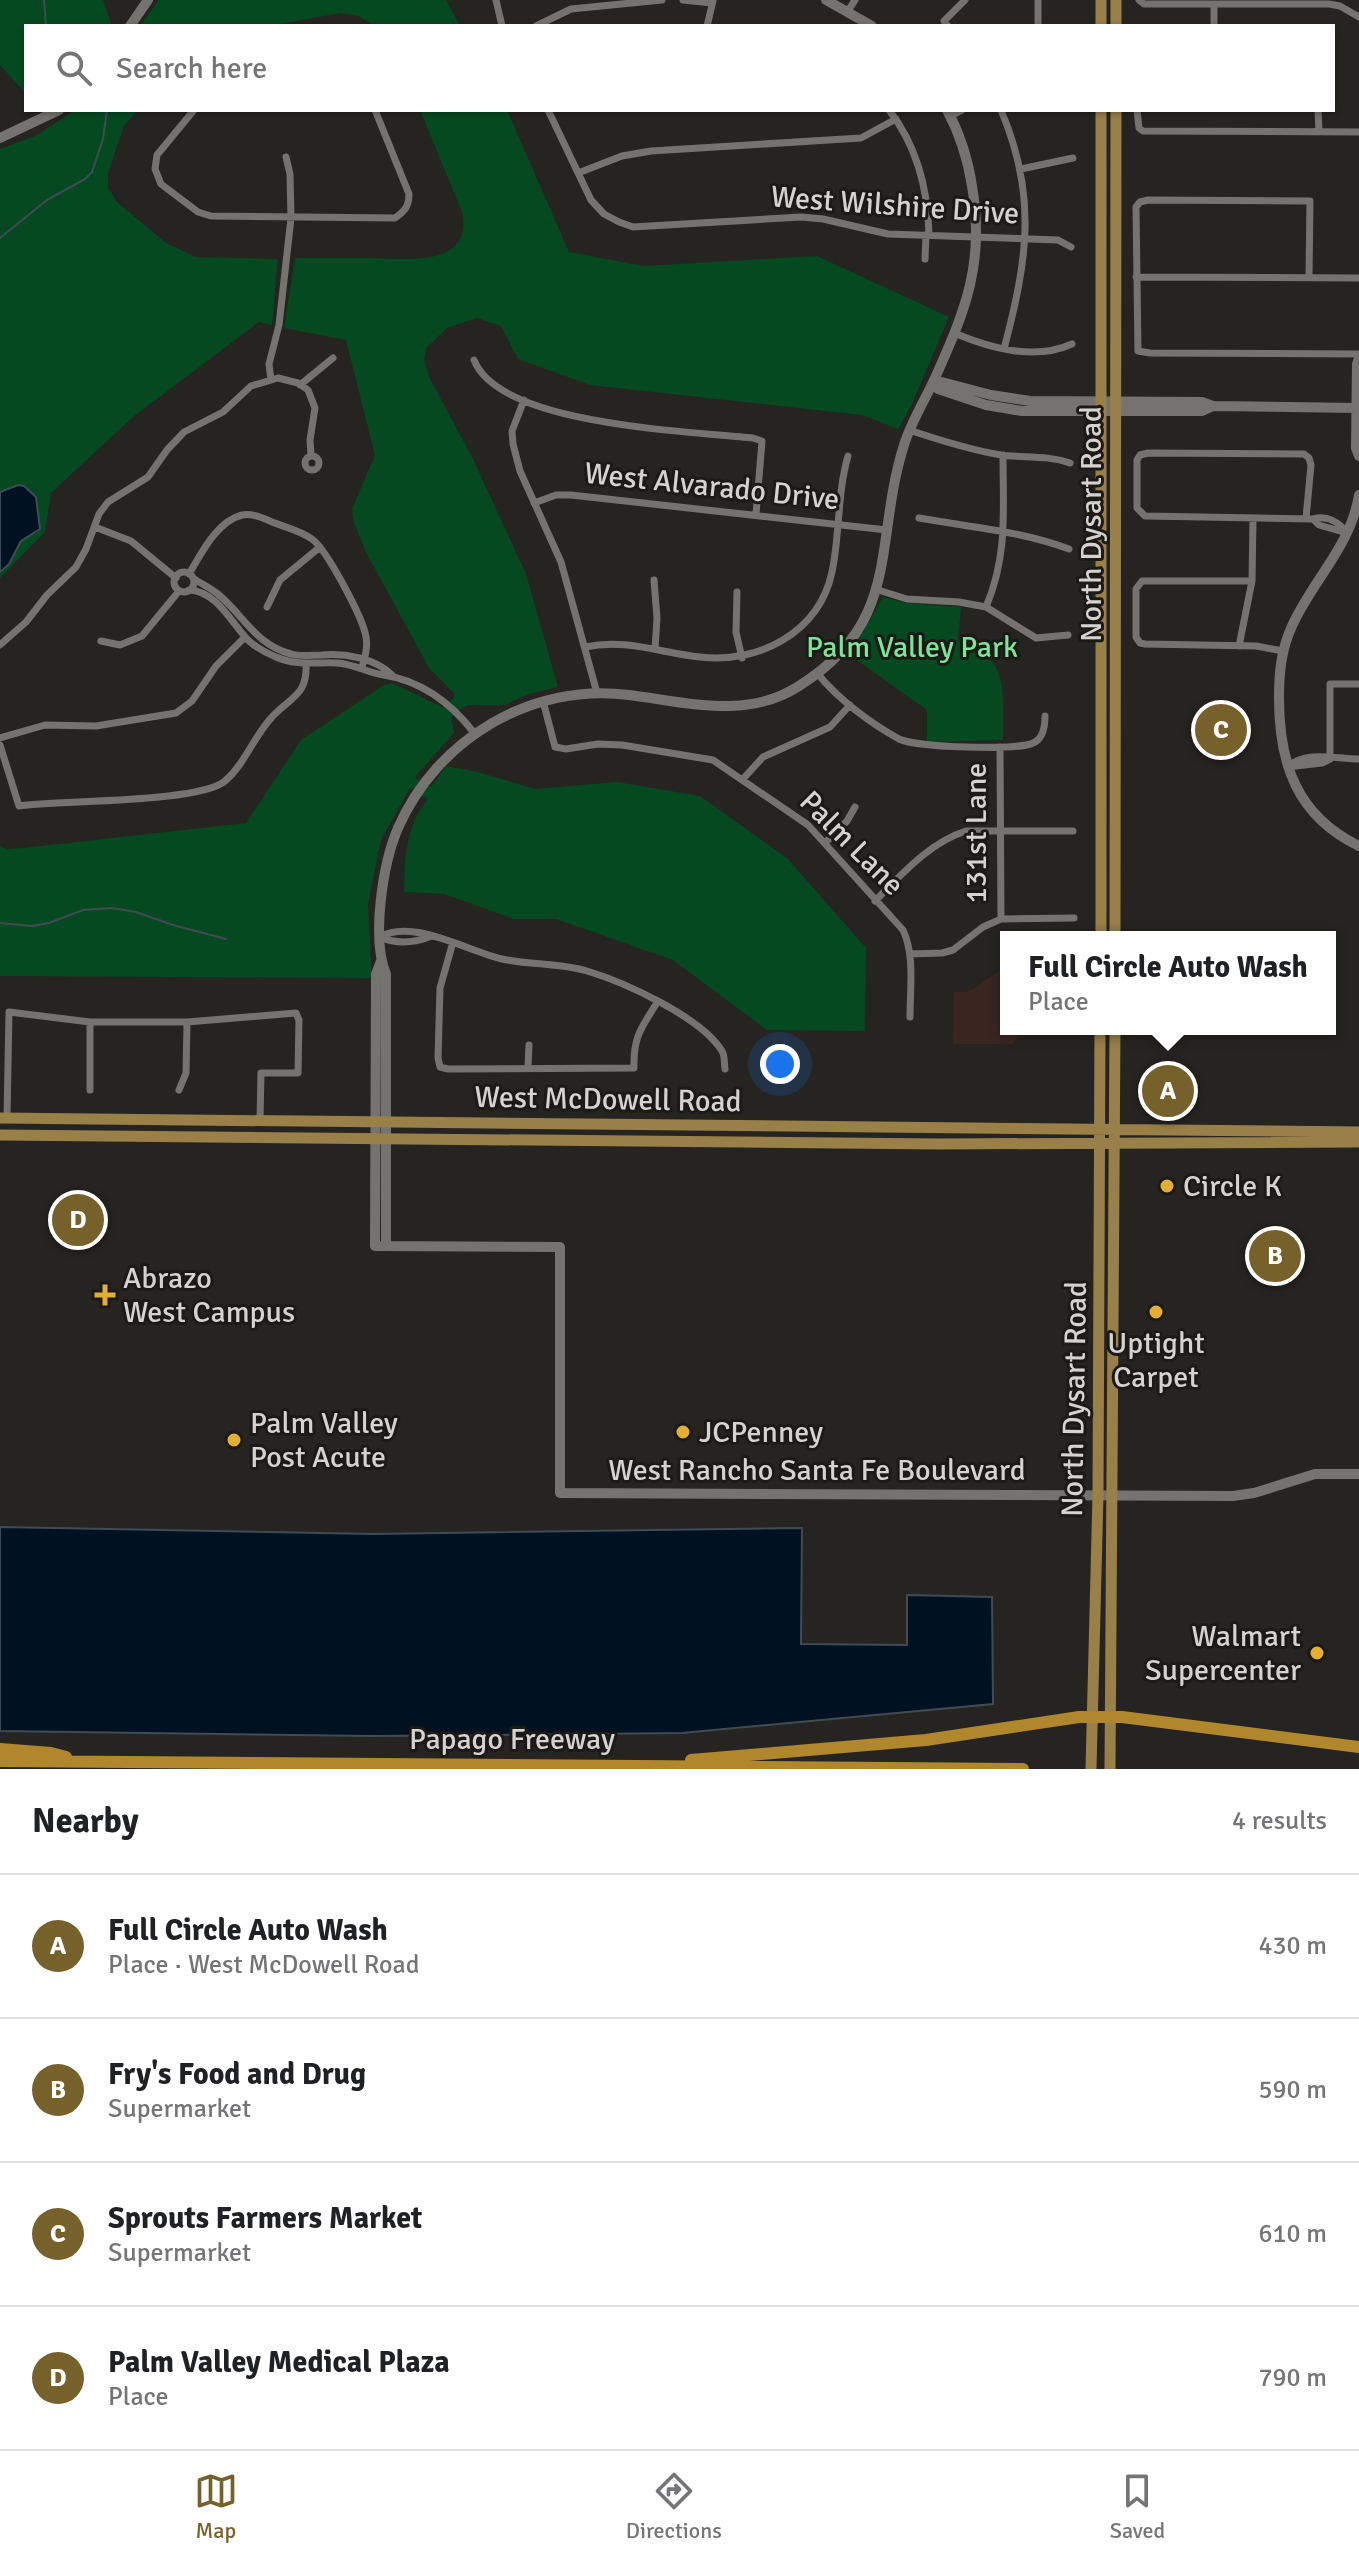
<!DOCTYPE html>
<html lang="en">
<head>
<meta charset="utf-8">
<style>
  body { margin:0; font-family:Signika,sans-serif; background:#f6f6f6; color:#202124 }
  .you { position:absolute; left:780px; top:1064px; width:28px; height:28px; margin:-20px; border:6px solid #fff; border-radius:50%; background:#1a73e8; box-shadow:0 0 0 12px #1a73e833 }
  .badge { display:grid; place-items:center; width:52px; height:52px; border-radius:50%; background:#77612b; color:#fff; font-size:26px; font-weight:700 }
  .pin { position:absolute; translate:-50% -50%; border:4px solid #fff; box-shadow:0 2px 8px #0006 }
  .popup { position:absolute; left:1000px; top:931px; width:336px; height:104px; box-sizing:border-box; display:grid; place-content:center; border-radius:0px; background:#fff; filter:drop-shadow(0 2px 6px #0005); font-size:26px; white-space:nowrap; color:#757577 }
  .popup b { font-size:30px; color:#202124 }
  .popup::after { content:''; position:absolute; left:50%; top:100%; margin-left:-16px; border:16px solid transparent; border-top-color:#fff }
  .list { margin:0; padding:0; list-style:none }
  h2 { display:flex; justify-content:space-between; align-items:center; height:104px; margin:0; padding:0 32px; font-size:34px }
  h2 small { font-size:26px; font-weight:400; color:#757577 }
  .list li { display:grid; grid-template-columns:52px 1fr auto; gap:24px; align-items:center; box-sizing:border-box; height:144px; padding:0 32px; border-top:2px solid #e0e0e0 }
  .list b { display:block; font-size:30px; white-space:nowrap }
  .list p { margin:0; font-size:26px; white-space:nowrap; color:#757577 }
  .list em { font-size:26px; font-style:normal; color:#757577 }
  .icon { flex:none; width:44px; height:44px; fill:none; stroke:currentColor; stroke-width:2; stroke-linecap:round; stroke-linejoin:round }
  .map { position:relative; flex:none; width:1359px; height:1769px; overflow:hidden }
  .search { position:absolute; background:#fff; box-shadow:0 2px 6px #0004; left:24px; right:24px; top:24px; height:88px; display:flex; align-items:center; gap:20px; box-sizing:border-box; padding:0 28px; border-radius:0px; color:#757577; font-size:30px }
  .sheet { height:680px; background:#fff }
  nav { display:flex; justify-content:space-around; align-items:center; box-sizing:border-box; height:112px; border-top:2px solid #e0e0e0; background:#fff; font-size:22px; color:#757577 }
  nav a { display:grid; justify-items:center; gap:4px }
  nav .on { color:#77612b }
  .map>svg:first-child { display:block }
</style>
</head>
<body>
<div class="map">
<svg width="1359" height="1769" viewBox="0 0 1359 1769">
  <rect width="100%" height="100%" fill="#252420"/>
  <path fill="#392621" d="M 1006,966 L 1006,1029 L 1024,1029 L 1013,1044 L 953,1044 L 954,992 L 969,992 Z"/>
  <path fill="#054920" d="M 0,0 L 103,0 L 112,26 L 26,26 L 26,94 L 0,65 Z
    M 159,0 L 446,0 L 460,26 L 376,26 L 358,16 L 341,13 L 269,26 L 140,26 Z
    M 76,110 L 138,110 L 124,126 L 108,173 L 108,187 L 117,202 L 166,243 L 196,257 L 278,259 L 272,325 L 259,322 L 133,417 L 51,493 L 45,532 L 0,578 L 0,149 L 35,136 Z
    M 420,110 L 507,110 L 569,252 L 644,266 L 817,256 L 949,317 L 911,406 L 898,429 L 862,415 L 590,385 L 518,359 L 501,326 L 477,318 L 447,328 L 427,347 L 424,360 L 429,377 L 472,457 L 526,574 L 558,687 L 526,695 L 505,705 L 467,705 L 451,717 L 454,733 L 415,777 L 431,787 L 446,766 L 478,772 L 535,789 L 617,782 L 700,796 L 788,859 L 866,948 L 865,1031 L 767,1030 L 673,960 L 556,919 L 514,919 L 444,894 L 404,892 C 405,858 405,827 428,799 L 410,788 L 381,840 L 368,904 L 372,978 L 0,976 L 0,846 L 7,849 L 23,848 L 246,823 L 301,740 L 384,685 L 392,683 L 442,707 L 454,698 L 454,693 L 429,668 L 366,552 L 354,523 L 352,509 L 375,455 L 346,340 L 284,328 L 295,258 C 320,258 345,258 370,258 C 405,259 474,268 462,212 Z
    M 883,597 L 906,603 L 961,607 L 958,641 C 1012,657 1002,694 1003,740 L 927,742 L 927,710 L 847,653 L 863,632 Z"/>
  <path fill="#012" stroke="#404b56" stroke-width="2" d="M 18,485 L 24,486 L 36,497 L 40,529 L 21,541 L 9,564 L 0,572 L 0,492 Z
    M 0,1527 L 374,1534 L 802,1528 L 801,1644 L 907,1645 L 907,1595 L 992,1597 L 993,1704 L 682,1733 L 373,1736 L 0,1731 Z"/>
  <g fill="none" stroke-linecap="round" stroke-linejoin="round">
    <path stroke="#404b56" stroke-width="2" d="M 44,0 L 46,26
      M 0,238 L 47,200 L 85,179 L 92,172 L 103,139 L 107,110
      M 0,923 L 32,926 L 49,923 L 83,910 L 112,908 L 136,912 L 173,925 L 226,939"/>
    <path stroke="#75736f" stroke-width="7" d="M 496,0 L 502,26
      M 683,0 L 712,3
      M 1139,0 L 1144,4 L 1329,4 L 1340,6 L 1359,17
      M 848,11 L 855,0
      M 536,26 L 571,9 L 662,0
      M 707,26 L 713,1
      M 948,26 L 944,21 L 965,0
      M 1038,26 L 1038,0
      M 1214,26 L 1214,4
      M 194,110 L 157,155 L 155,169 L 161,184 L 198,212 L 211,216 L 395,218 C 405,211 409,206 409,194 L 375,110
      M 548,110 L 591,200 L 604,214 L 619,222 L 633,227 L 801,217 L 823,219 L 888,234 L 1058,240 L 1071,247
      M 889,110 C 917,146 928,190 929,235
      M 1001,110 C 1038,197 1027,261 1004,349
      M 1137,110 L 1139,128 L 1143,131 L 1359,132
      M 1318,110 L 1319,131
      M 950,116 L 962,110
      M 1021,169 L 1073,158
      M 578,173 L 622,156 L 651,151 L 861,138 L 896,119
      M 925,259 L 926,235
      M 1136,277 L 1359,278
      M 1309,277 L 1310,201 L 1148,200 L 1140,202 L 1136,207 L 1138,351 L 1150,353 L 1359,354
      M 954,333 C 990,348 1034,361 1072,344
      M 474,360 C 500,426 690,431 753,438 L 762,441 L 756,514
      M 271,380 L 269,364 L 279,325 L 291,218 L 290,174 L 286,157
      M 300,385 L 333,358
      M 524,400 L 512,431 L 513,444 L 520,471 L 561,562 L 597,693
      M 909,430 C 939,440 970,450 1001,455 C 1024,458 1047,455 1070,463
      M305 463a7 7 0 1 1 14 0a7 7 0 1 1-14 0Z
      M 534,503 L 556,495 L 571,495 L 887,530
      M 919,518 C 969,527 1021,531 1069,549
      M 1306,518 L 1311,465 L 1309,458 L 1304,454 L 1148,453 L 1140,455 L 1137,460 L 1137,508 L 1145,516 L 1313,519 C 1327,515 1339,522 1347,533
      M 1313,519 L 1319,525 L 1347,533
      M 95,527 L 131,541 L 176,578
      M174 582a10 10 0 1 1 20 0a10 10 0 1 1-20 0Z
      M 189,574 C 201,554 217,521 242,515 C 252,513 263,518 272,522 C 285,527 301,531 312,539 C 327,550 363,618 366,637 C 368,647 365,657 362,667
      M 193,578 C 201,584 211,588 219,595 C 244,616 256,645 291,654 C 301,657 311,655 322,655 C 345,653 375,658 392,675
      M 654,580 L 657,618 L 655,649
      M 1252,581 L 1142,581 L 1136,589 L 1136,637 L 1140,643 L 1145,644 L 1256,646 L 1283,651
      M 189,590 C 217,591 232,624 249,641 C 257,648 266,653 276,657 C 296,666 315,662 337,663 C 354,664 368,673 384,675 C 422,681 452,704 475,734
      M 878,590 L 907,599 L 959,602 L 986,607 L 1036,638 L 1068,635
      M 737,592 L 736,632 L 742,658
      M 267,607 L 280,580 L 320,547
      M 986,607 C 1008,555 1003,511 1003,455
      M 101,641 L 120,645 L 142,636 L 179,591
      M 0,645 L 26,622 L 47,595 L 76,567 L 86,549 L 99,514 L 108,502 L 148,477 L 167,450 L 184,432 L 223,412 L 251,386 L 278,378 L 298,383 L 308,390 L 315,408 L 310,440 L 311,455
      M 1239,646 L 1252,581 L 1253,518
      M 585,647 C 625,638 661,653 700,657 C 758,664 819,633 832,572 C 840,534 837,494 848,456
      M 817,673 C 838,699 870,723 899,739 C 915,747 1017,751 1033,743 C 1043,739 1045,726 1045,716
      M 543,701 L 555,747 L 566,749 L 598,744 L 622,745 L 713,760 L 808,825 L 903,930 C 915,955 910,989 910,1017
      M 0,738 L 45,725 L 96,726 L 176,713 L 192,701 L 216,666 L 245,637
      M 0,745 L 19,806 C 60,800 199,803 225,781 C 245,764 254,736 272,717 C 290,697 308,696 306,663
      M 1000,747 L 1001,919
      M 1330,759 L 1330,684 L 1359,684
      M 1287,767 C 1308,750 1334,759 1359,759
      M 1287,767 L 1322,763 L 1330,759
      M 743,779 L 763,757 L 830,727 L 850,705
      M 825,843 L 847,821 L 855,807
      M 875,901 C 901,875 930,842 966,831 L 1073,831
      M 380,937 C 413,918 467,951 502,959 C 530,965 559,963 587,971 C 624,982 701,1017 722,1051 C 725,1056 724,1063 725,1069
      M 380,937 C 396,944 413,943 429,937
      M 453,942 L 440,988 L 438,1058 L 440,1067 L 448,1069 L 634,1068 C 633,1036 642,1027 658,1001
      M 910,954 L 942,953 L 953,950 L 983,927 L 1001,919 L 1074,918
      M 90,1022 L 90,1090
      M 528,1067 L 529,1045
      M 179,1090 L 186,1073 L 187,1022
      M 7,1118 L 9,1012 L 90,1022 L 187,1022 L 296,1013 L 299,1020 L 298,1073 L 261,1073 L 260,1120"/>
    <path stroke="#75736f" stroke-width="10" d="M 826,0 L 872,26
      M 130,26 L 148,0
      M 0,138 L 59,110
      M 1359,358 L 1357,364 L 1356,448 L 1359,456
      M 934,380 L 991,395 L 1030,401 L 1202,402 L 1213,406 L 1359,408
      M 934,380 L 938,389 L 986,405 L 1022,411 L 1202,411 L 1213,406
      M 1359,495 C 1351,546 1312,581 1292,626 C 1281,650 1279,673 1279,698 C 1279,764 1297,816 1359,846
      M 381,961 L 376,974 L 375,1246 L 560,1247 L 560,1493 L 1233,1496 L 1254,1493 L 1315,1474 L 1359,1474
      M 386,1246 L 386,974 C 371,938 383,863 398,828 C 437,739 532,682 629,695 C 686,702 747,720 799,686 C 903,621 873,543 904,445 C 911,422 925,400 935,378 C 966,309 985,263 972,186 C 968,160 960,134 947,110"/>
    <path stroke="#997f48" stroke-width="11" d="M 1101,0 L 1101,26
      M 1116,26 L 1116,0
      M 1101,937 L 1101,110
      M 1115,937 L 1116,110
      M 0,1118 L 1359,1132
      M 0,1135 L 939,1144 L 1359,1142
      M 1091,1769 L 1098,1495 L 1100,1029
      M 1110,1769 L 1115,1029"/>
    <path stroke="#b1872e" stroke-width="12" d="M 0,1749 L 51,1753 L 66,1757
      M 691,1760 L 926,1740 L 1079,1717 L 1122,1717 L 1359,1747
      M 0,1761 L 1023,1769"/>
  </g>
  <g fill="#e2af34" stroke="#1c1a17" stroke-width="3">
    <circle cx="1167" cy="1186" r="8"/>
    <path d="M101 1283h8v8h8v8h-8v8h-8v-8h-8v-8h8z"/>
    <circle cx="1156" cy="1312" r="8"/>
    <circle cx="683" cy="1432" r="8"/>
    <circle cx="234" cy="1440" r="8"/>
    <circle cx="1317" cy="1653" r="8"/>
  </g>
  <g text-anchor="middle" stroke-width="6" stroke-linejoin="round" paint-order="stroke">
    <g font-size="30" fill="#d4d3d0" stroke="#1c1a17">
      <text transform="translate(895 205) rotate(4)" y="10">West Wilshire Drive</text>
      <text transform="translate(712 486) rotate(6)" y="10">West Alvarado Drive</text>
      <text transform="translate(1091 524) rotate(-90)" y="10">North Dysart Road</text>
      <text transform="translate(976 833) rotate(-90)" y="10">131st Lane</text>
      <text transform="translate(852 843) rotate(45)" y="10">Palm Lane</text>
      <text transform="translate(608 1099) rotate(1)" y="10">West McDowell Road</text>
      <text transform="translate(1074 1399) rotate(-89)" y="10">North Dysart Road</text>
      <text x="817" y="1480">West Rancho Santa Fe Boulevard</text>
      <text x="512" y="1749">Papago Freeway</text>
    </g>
    <g font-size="30" fill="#7de498" stroke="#1c1a17">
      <text x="912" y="657">Palm Valley Park</text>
    </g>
    <g font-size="30" fill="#d4d3d0" stroke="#1c1a17" text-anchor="start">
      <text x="1183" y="1196">Circle K</text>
      <text x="123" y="1288">Abrazo<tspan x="123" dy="34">West Campus</tspan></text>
      <text x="1156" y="1353" text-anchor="middle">Uptight<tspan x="1156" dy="34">Carpet</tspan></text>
      <text x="250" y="1433">Palm Valley<tspan x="250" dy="34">Post Acute</tspan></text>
      <text x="699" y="1442">JCPenney</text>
      <text x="1301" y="1646" text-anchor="end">Walmart<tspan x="1301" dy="34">Supercenter</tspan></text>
    </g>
  </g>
</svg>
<div class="you"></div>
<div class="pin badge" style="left:1168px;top:1091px">A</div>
<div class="popup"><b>Full Circle Auto Wash</b>Place</div>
<div class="pin badge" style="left:1275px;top:1256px">B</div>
<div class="pin badge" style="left:1221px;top:730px">C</div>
<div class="pin badge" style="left:78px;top:1220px">D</div>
<div class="search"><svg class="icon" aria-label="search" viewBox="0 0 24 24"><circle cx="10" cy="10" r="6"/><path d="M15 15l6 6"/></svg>Search here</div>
</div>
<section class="sheet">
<h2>Nearby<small>4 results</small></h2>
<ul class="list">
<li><span class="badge">A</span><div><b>Full Circle Auto Wash</b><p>Place · West McDowell Road</p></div><em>430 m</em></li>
<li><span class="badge">B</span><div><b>Fry's Food and Drug</b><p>Supermarket</p></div><em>590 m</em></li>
<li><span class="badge">C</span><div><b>Sprouts Farmers Market</b><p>Supermarket</p></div><em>610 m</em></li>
<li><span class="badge">D</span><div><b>Palm Valley Medical Plaza</b><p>Place</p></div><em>790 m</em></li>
</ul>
</section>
<nav>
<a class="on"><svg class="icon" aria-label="map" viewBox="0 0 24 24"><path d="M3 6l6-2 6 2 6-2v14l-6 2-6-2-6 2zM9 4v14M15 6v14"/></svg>Map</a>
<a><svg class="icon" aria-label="directions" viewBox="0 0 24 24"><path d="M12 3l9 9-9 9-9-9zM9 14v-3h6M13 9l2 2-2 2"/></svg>Directions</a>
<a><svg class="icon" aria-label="saved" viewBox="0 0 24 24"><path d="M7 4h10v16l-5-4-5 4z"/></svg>Saved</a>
</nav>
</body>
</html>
